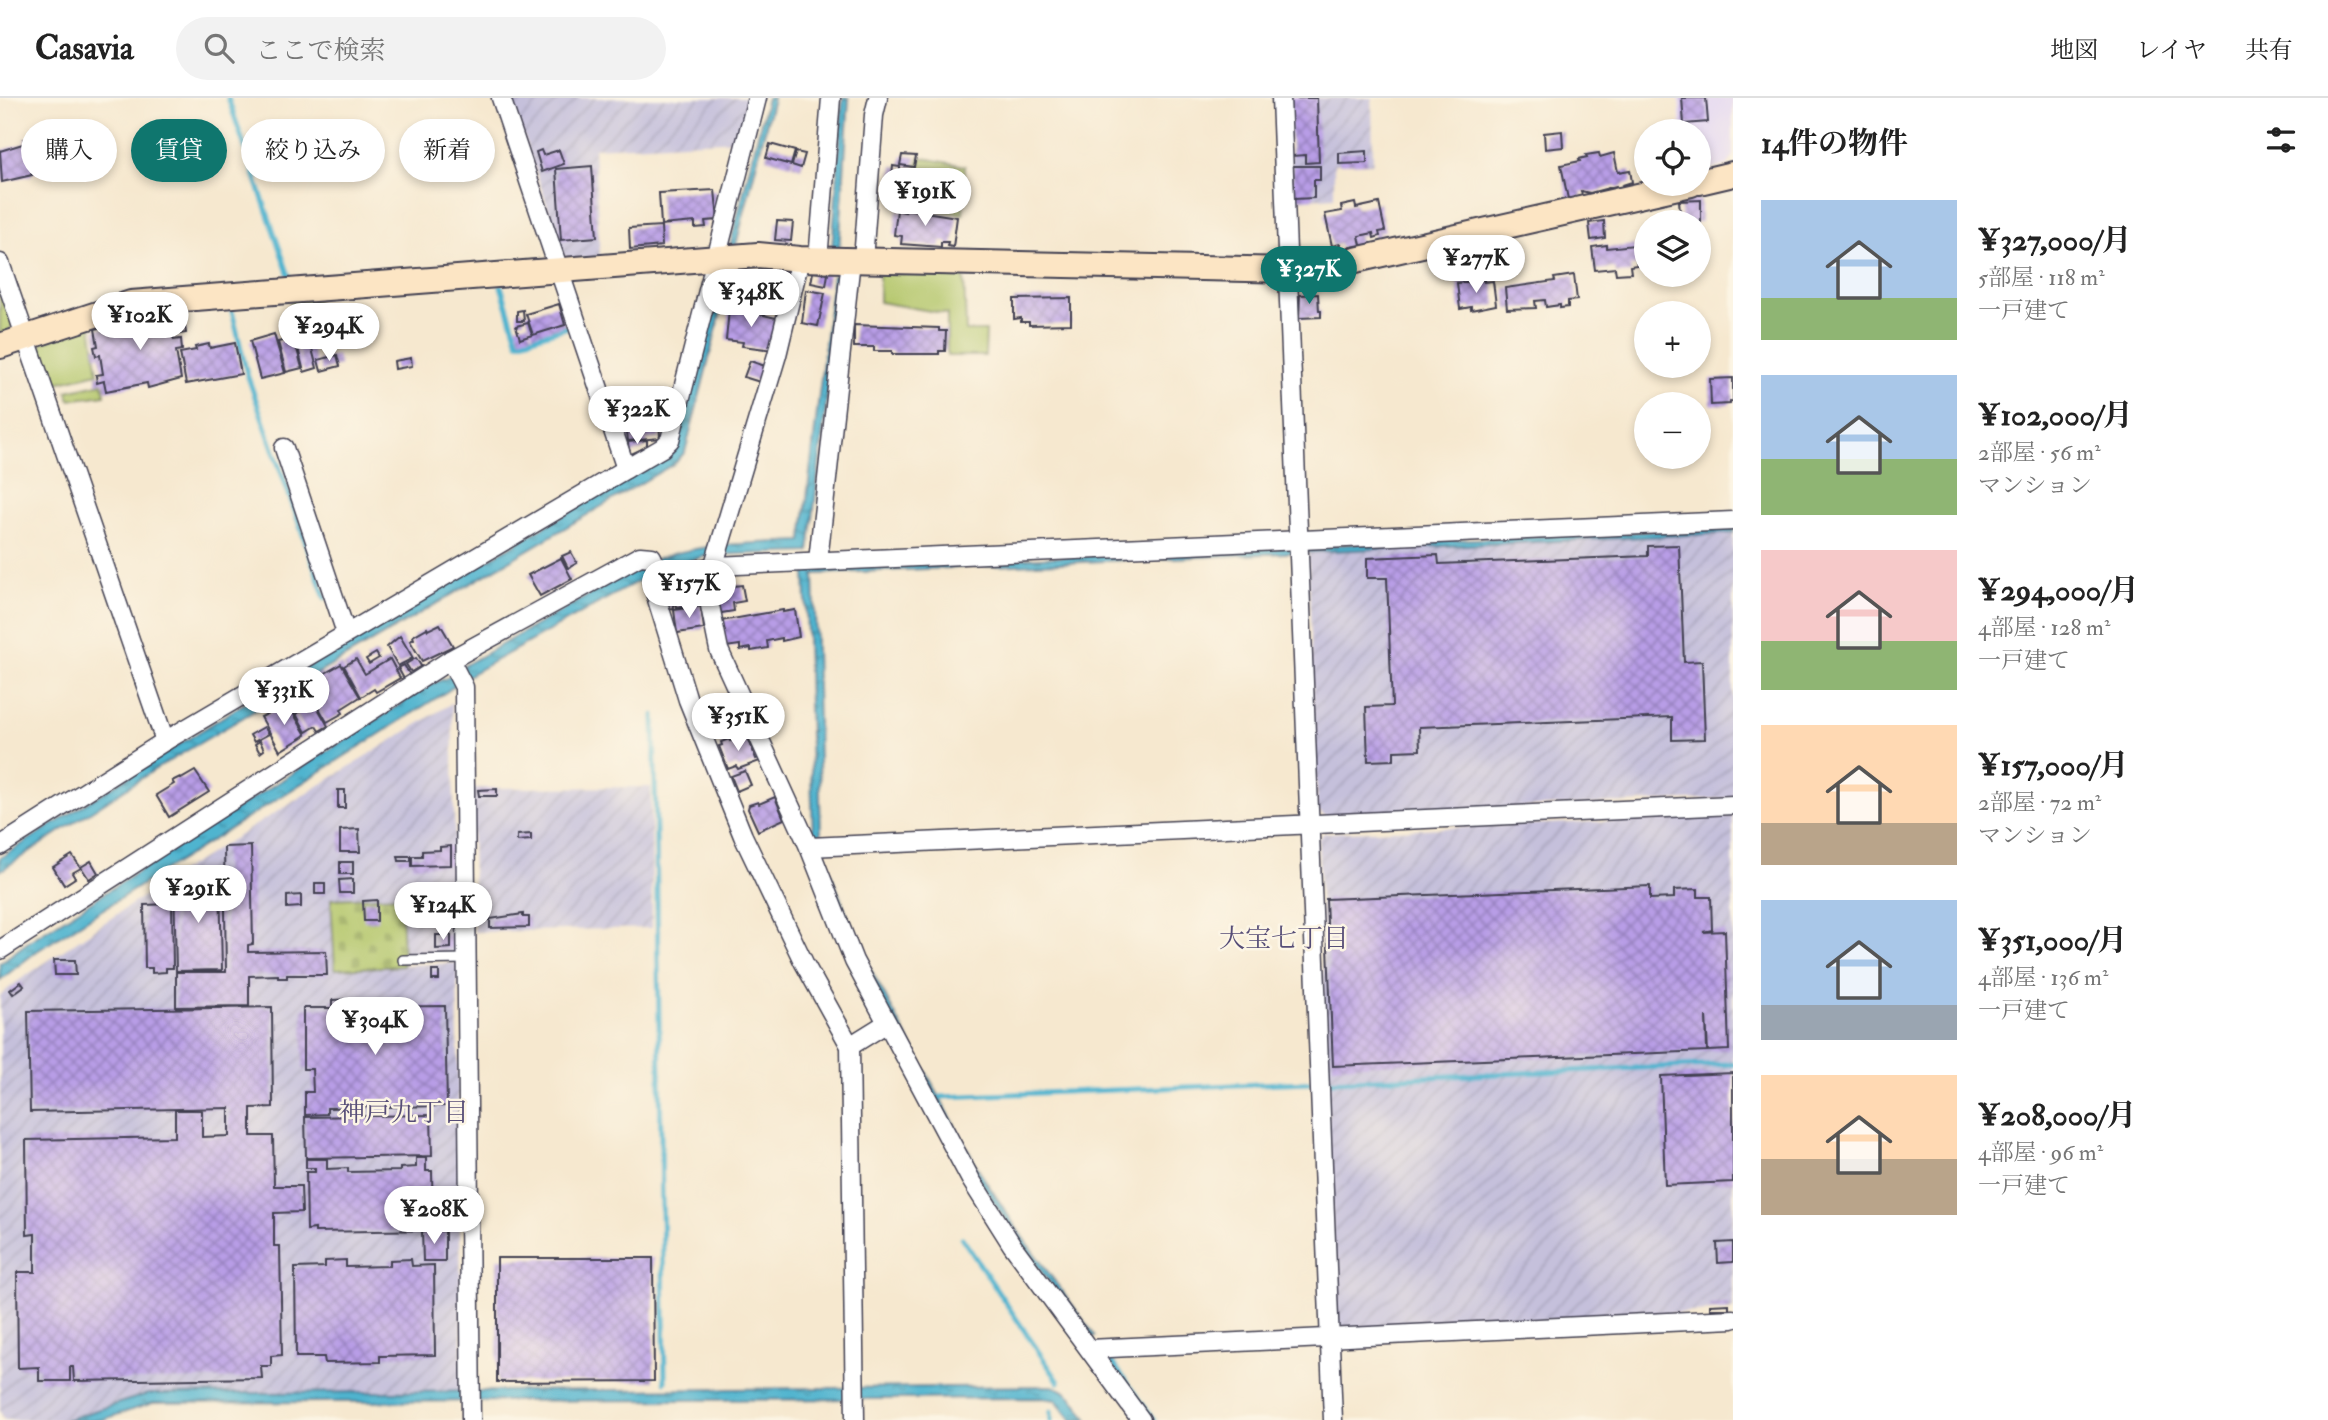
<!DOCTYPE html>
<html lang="ja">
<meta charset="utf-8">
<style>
body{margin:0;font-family:"IM FELL Double Pica","Noto Serif JP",serif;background:#f2f2f2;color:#222;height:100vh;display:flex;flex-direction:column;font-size:26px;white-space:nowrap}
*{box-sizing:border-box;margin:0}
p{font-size:23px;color:#767676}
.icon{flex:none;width:38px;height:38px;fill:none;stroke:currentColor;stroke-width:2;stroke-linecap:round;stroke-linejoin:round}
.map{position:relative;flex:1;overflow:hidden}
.details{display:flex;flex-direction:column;background:#fff;width:595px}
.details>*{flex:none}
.guide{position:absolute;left:21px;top:21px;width:665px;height:63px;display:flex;gap:14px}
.buttons{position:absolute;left:1634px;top:21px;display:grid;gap:14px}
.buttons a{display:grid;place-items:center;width:77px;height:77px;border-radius:50%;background:#fff;box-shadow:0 4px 10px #0003;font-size:35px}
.price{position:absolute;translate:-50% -60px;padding:0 16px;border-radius:24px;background:#fff;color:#222;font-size:23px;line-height:46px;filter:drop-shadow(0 2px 4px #0008)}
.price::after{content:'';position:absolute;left:50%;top:42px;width:21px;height:16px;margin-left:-10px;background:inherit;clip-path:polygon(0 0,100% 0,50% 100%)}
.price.current{background:#0f766e;color:#fff}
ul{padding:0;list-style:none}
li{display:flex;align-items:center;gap:21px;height:175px;padding:0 28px}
li span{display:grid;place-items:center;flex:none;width:196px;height:140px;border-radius:0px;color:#555}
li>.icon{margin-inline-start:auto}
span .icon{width:84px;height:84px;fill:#fffc;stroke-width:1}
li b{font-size:30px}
h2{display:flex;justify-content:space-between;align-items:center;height:84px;padding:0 28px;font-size:30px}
.chip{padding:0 24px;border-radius:32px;background:#fff;box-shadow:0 4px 10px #0003;font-size:24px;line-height:63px}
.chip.current{background:#0f766e;color:#fff}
header{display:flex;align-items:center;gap:42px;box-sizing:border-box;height:98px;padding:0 35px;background:#fff;border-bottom:2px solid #e0e0e0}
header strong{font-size:33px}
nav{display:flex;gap:38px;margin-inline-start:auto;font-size:24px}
.search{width:490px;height:63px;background:#f2f2f2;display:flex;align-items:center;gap:18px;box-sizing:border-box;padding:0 24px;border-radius:38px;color:#767676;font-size:26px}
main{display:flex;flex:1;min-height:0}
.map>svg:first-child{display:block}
.built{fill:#e1d4f4}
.industrial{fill:url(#industrial-furrows)}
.cemetery{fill:url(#cemetery-stones);stroke:#6a7452;stroke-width:2}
.garden{fill:#b3c66a;stroke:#6a7452;stroke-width:2}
.water{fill:url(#water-ripples);stroke:#396b85;stroke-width:2}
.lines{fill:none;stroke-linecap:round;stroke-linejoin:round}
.stream{stroke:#50b4cf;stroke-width:5}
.building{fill:url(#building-cross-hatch)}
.lane-casing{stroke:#424051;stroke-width:12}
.street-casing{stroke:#424051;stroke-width:21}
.secondary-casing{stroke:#424051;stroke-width:28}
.lane{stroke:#fff;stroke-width:9}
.street{stroke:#fff;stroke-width:18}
.secondary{stroke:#fce5c4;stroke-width:24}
.labels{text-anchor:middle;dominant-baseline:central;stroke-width:5;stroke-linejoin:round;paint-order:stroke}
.neighbourhood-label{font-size:26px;fill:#564d77;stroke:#fcf5e5}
</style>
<header>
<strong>Casavia</strong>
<div class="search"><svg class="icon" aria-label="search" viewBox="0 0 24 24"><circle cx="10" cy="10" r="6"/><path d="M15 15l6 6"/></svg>ここで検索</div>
<nav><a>地図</a><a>レイヤ</a><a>共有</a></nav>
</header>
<main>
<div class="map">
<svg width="1733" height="1322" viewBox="0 0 1733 1322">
<defs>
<pattern id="industrial-furrows" width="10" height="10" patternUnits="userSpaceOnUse" patternTransform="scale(1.75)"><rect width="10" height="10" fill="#c5c0db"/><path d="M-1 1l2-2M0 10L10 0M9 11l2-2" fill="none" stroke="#a9a5bd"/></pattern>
<pattern id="cemetery-stones" width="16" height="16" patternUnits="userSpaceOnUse" patternTransform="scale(1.75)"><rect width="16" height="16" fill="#b3c66a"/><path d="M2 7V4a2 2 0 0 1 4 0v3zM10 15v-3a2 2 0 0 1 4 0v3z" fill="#9aaa5d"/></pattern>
<pattern id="water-ripples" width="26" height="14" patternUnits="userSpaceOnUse" patternTransform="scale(1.75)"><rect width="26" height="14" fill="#50b4cf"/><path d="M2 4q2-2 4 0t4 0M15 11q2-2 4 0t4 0" fill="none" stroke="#4292a9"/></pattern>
<pattern id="building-cross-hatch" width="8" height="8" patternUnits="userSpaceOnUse" patternTransform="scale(1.75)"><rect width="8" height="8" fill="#b89de6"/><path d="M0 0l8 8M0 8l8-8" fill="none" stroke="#9580bc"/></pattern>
</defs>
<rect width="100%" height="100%" fill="#fcf5e5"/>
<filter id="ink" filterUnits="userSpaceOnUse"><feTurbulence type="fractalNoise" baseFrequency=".0143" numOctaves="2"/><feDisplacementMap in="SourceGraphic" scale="14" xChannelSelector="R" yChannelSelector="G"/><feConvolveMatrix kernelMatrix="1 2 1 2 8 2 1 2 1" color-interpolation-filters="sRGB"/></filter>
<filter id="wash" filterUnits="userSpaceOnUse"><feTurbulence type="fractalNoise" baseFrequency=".00686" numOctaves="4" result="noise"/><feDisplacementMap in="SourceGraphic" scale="28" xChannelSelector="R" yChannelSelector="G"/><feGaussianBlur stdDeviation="1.57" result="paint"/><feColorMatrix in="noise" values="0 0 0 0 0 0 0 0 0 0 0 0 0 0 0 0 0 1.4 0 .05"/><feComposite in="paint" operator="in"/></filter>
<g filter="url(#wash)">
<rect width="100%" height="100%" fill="#f6e8cf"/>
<polygon class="built" points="1679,0 1733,0 1733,58 1728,67 1699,74 1699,33 1681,33"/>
<g class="industrial">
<polygon points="511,0 751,0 739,42 594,50 600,159 576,161 564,158"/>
<polygon points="1288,0 1372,0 1373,65 1334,66 1334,99 1293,102"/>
<polygon points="1733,435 1733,700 1325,718 1317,712 1308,455"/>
<polygon points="452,605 457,856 403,857 401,798 332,802 336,870 457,865 462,1293 148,1296 65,1322 4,1322 0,1313 0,898 15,885 175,777"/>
<polygon points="651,689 652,830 474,834 471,690"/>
<polygon points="1733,718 1733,1212 1343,1233 1336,1226 1318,741 1324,735"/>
</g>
<polygon class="cemetery" points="401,798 403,868 335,871 331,801"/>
<g class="garden">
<polygon points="919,59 965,68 963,116 916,110 920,89 906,86 908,71 917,71"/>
<polygon points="879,175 964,177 966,233 986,233 985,258 947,258 947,216 879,204"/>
<polygon points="0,190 13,226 9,233 0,236"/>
<polygon points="317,202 323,227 290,233 286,214 292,212 290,204"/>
<polygon points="91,227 98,275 52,286 40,249 43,244"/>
<polygon points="103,285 105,297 70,302 67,293"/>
</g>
<g class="water">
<polygon points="767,0 773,0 736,147 730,148"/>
<polygon points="843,0 849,0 839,152 832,152"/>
<polygon points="724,171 732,171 685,354 675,365 154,672 0,773 0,760 248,603 670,355 677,344"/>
<path d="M 833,177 L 841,177 L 809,454 L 710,457 L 662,470 L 464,580 L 449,592 L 37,853 L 0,882 L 0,865 L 31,842 L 434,585 L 447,580 L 460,570 L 648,464 C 698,444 749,446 802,443 Z"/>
<polygon points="1733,430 1733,435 814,476 821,739 813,739 805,470"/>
<polygon points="824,758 864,859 981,1076 1023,1140 1095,1238 1091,1241 1019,1143 977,1078 860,862 819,760"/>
<path d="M 1052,1288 C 1070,1292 1078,1307 1088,1322 L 1072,1322 L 1056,1302 L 1043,1300 L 153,1305 L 101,1322 L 65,1322 L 148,1296 Z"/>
</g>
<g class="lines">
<g class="stream">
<polyline points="228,0 289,178"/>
<polyline points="501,188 518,244 568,229"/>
<polyline points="232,213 247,276 325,500"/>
<polyline points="654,617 665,1284"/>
<polyline points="1330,983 1733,966"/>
<polyline points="941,999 1309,984"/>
<polyline points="962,1140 1059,1284"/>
<polyline points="1107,1258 1154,1322"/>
<polyline points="1051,1313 1051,1322"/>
</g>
</g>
<g id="blocks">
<g class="building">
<polygon points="1290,0 1317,0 1319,64 1305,65 1305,57 1292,58"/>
<polygon points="1682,0 1706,0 1708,24 1684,26"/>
<polygon points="1562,33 1563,49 1545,51 1544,35"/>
<polygon points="55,34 63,60 42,68 43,71 31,75 32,77 2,84 0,53 26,45 24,41"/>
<polygon points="770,46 795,53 791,67 766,60"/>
<polygon points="541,52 543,57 559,52 564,66 542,74 536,54"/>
<polygon points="1367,53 1367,65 1339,66 1339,55"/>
<polygon points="796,54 805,56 801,70 792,67"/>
<polygon points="1599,55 1600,59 1614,55 1618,74 1630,72 1632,84 1622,87 1623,89 1617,90 1616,88 1590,95 1581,93 1582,98 1568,101 1561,67 1580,63 1579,61 1587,59 1586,57"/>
<polygon points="902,57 916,58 914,69 900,67"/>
<polygon points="592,68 597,139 561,142 556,71"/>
<polygon points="893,68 900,69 900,73 905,73 903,84 896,83 896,87 891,87"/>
<polygon points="1293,68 1320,68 1320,82 1314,82 1314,100 1294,101"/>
<polygon points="897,86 903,87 902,101 895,100"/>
<polygon points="905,87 910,88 910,93 912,94 911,101 908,103 903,103"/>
<polygon points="715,92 718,122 705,123 706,129 695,130 695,124 661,127 659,95"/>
<polygon points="1701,102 1701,124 1681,124 1679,103"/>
<polygon points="1355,105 1356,110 1379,105 1385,133 1379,134 1380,138 1374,140 1373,135 1359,138 1361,147 1341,151 1340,146 1332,148 1325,116 1342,113 1341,108"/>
<polygon points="906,111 957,119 953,149 947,148 948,144 941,144 941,149 901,146 902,138 894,137 897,112 905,114"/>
<polygon points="777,123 793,124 791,143 775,142"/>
<polygon points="1604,123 1605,140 1591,142 1589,125"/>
<polygon points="661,128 662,148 630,151 629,130"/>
<polygon points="1607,147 1607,150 1634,147 1637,167 1630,168 1631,175 1616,176 1615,170 1595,172 1592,149"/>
<polygon points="774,171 789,174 785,205 737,198 738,185 736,185 740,174 769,179 770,172 774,173"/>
<polygon points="813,174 828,176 826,188 811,185"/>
<polygon points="1574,177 1577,202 1568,203 1568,209 1560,210 1560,207 1546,209 1545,202 1535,203 1536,210 1507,211 1505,190 1555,183 1554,180"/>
<polygon points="1484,182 1484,184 1493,183 1496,207 1471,212 1471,209 1460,211 1457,185"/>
<polygon points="806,192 825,195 818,228 802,225"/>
<polygon points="1318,196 1319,213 1321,213 1321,219 1299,220 1300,197"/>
<polygon points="1071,200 1071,226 1029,227 1029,224 1021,224 1021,220 1014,221 1014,201"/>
<polygon points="559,206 565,227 533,237 526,216"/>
<polygon points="523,212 524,223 517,223 517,213"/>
<polygon points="729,212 759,214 759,216 776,220 773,252 742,248 743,244 726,242"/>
<polygon points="169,216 170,219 183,216 186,235 173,237 174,242 181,241 182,252 176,253 181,281 148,290 147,285 106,293 104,283 97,285 96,277 103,276 100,257 96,258 94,249 98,248 95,231"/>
<polygon points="528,225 532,237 520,241 516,228"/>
<polygon points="854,227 939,230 939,233 946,233 945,253 939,253 939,256 892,256 892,253 874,253 874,249 854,249"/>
<polygon points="274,236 285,275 260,281 250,243"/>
<polygon points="294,240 302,270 286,274 278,244"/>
<polygon points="235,245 241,276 186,286 180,255 196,252 195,249 209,246 210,250"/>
<polygon points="311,247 317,270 304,274 298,250"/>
<polygon points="337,257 340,268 321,273 318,262"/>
<polygon points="411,260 412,268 395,271 394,263"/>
<polygon points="750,263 768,269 763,285 744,279"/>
<polygon points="1733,280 1733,303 1730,304 1730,306 1711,307 1710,281"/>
<polygon points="644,319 644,321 659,320 660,340 628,343 626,323"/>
<polygon points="647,342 647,349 629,357 628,344"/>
<polygon points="1679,447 1684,564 1702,563 1705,641 1672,642 1672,619 1419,629 1420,652 1394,653 1394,662 1368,663 1366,609 1392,608 1387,480 1367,480 1367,460 1438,457 1439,466 1648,458 1648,448"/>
<polygon points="571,454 577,465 568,470 562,458"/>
<polygon points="561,460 572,481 540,498 528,477"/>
<polygon points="698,482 701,507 677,510 674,492 685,491 684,484"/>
<polygon points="683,485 683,490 671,492 670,486"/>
<polygon points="742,487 745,503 733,505 734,513 721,515 715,490"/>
<polygon points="672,493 674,510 668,511 666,494"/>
<polygon points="701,508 704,531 677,535 674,512"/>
<polygon points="783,512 783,514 795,512 799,539 782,543 782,540 767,543 768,550 751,553 751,550 740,552 740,547 726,549 721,523"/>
<polygon points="440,526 453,548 422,563 410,543 414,541 413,538 427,530 428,532"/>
<polygon points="400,538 413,560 398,568 387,549"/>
<polygon points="376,555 379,560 369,566 366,561"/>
<polygon points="416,560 421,568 411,574 406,566"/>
<polygon points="356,561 365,576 390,561 400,580 376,594 374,591 361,599 344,568"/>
<polygon points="341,566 360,599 341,611 343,615 327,624 304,584 320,575 331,593 322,577"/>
<polygon points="404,567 410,577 404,581 398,570"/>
<polygon points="302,585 308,594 298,599 303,608 294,614 283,596"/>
<polygon points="315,605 328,628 319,633 316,628 306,634 296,616"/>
<polygon points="288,606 306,637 280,653 261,619"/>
<polygon points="720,615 726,632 715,636 708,620"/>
<polygon points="264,629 269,636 254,644 250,637"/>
<polygon points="747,637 756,661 759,660 760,663 738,671 736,668 728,671 719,648 722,647 721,644 729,641 730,643"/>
<polygon points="260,643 264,652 260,655 255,646"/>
<polygon points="195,673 209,694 169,719 156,697 174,686 172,683 180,679 181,681"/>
<polygon points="745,673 751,687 737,693 731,678"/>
<polygon points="497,691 497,698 479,698 478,692"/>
<rect x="338" y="692" width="7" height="18"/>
<polygon points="775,699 784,721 758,733 748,711 749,707 758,704 759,706"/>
<polygon points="359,731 360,754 340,754 340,732"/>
<polygon points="531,736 531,742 517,743 517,737"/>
<polygon points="251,748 253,846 248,847 248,854 326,853 327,877 287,877 287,880 278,880 278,877 249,878 249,908 176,909 176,874 226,874 224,749"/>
<polygon points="451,748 451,767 412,768 412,758 422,758 422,753 440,752 440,749"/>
<polygon points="72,757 81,770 72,775 75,780 64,787 53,769"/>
<polygon points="398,758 411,758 411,763 399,763"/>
<polygon points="91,763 98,775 89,781 81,769"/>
<rect x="340" y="764" width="13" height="12"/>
<polygon points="220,781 222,872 176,873 174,782"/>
<polygon points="353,781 353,795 340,795 339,782"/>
<rect x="315" y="785" width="10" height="11"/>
<polygon points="1650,788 1650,801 1674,800 1674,792 1698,791 1698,799 1711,799 1712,832 1703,834 1725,833 1729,952 1708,953 1706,918 1707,953 1333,968 1326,801"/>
<polygon points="301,797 301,809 287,810 287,798"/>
<polygon points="377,802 377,823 364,823 363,803"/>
<polygon points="172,806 173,870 166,870 166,874 152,875 152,870 145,870 144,807"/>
<polygon points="523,816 523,819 529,819 529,829 490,830 490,821"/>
<polygon points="436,837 451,837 451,850 436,851"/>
<polygon points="54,862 75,862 76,877 55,877"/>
<rect x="432" y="873" width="7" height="9"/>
<polygon points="21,884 24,888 13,896 10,892"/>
<polygon points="356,901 357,909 445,908 447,1008 327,1010 327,1016 305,1017 305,994 313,994 312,971 303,971 303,910 332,910 332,902"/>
<polygon points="272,909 273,1009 251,1010 251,1038 273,1038 274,1088 301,1088 302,1114 274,1115 274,1148 280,1148 282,1257 271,1258 271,1268 261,1268 262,1280 74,1283 73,1269 70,1269 70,1283 39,1283 39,1269 18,1270 17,1174 35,1174 35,1136 27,1137 26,1042 175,1039 175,1012 202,1012 202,1039 229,1038 229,1010 30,1014 28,913"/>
<polygon points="1733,975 1733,1084 1665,1087 1661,978"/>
<polygon points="431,1017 432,1058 306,1060 305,1019"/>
<polygon points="416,1060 426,1060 426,1073 432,1073 433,1132 315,1134 315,1131 307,1132 306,1074 315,1074 315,1070 306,1070 306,1061 327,1061 327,1071 348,1070 348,1074 400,1073 400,1070 416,1069"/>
<polygon points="422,1133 445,1133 445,1163 423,1163"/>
<polygon points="1733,1144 1733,1164 1718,1165 1717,1145"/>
<polygon points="497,1160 653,1160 654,1283 497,1284"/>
<polygon points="411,1161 412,1168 434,1167 435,1257 380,1258 380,1264 325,1265 324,1259 296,1259 295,1170 325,1169 325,1163 346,1162 346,1169 390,1168 390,1162"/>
<polygon points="1729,1206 1729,1211 1710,1211 1710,1207"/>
</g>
</g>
</g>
<g filter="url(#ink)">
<use href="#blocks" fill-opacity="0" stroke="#424051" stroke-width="2"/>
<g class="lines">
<defs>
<polyline id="lane" points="403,862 467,861"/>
<g id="street">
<polyline points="501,0 626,371"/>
<polyline points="1281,0 1333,1322"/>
<polyline points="800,161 777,257 709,483 708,498 719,552 809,749 854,863 971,1082 1012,1147 1141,1322"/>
<polyline points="818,162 831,0"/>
<polyline points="863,162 874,17 878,0"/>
<polyline points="0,165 165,643"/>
<polyline points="284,350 346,535"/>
<polyline points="818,463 851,162"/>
<polyline points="661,479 652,485 688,602 743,738 804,865 850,948 855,1322"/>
<polyline points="450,562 464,589 471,1322"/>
<polyline points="0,748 165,643 626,371 662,350 670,342 757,0"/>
<polyline points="809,749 1733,707"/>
<polyline points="0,852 450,562 640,458 652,459 661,479 715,468 1733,423"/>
<polyline points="850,948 887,925"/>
<polyline points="1089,1251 1733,1221"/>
</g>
<g id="secondary">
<polyline points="1699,84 1733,76"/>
<polyline points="0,248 131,205 758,157 800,161 1287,172 1338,166 1691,86"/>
</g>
</defs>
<use href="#lane" class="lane-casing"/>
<use href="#street" class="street-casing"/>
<use href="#secondary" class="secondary-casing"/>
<use href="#lane" class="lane"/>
<use href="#street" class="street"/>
<use href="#secondary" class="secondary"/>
</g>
</g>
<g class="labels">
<g class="neighbourhood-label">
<text x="1284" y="841">大宝七丁目</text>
<text x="404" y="1015">神戸九丁目</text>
</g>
</g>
</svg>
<div class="buttons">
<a><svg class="icon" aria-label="locate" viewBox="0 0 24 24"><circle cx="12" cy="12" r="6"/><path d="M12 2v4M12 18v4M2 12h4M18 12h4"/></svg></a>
<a><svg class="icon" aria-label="layers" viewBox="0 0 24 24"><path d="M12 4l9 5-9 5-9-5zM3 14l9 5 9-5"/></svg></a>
<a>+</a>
<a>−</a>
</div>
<b class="price" style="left:925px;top:130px">¥191K</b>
<b class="price" style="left:1476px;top:197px">¥277K</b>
<b class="price current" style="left:1309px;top:208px">¥327K</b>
<b class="price" style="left:751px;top:231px">¥348K</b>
<b class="price" style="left:140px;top:254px">¥102K</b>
<b class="price" style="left:329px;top:265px">¥294K</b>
<b class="price" style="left:637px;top:348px">¥322K</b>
<b class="price" style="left:689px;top:522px">¥157K</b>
<b class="price" style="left:284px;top:629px">¥331K</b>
<b class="price" style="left:738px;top:655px">¥351K</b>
<b class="price" style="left:198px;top:827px">¥291K</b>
<b class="price" style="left:443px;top:844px">¥124K</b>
<b class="price" style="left:375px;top:959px">¥304K</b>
<b class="price" style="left:434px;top:1148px">¥208K</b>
<div class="guide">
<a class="chip">購入</a>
<a class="chip current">賃貸</a>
<a class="chip">絞り込み</a>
<a class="chip">新着</a>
</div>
</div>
<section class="details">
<h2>14件の物件<svg class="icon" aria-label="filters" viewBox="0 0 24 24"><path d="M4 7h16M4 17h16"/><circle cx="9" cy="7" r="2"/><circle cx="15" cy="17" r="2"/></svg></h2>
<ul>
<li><span style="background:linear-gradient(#a9c7e8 70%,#8fb573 0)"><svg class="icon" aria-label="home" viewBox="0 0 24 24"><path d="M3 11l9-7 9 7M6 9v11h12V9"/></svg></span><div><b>¥327,000/月</b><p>5部屋 · 118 m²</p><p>一戸建て</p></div></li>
<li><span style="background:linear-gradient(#a9c7e8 60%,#8fb573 0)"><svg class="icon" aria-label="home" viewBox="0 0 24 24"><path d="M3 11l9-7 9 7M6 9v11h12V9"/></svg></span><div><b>¥102,000/月</b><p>2部屋 · 56 m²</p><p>マンション</p></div></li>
<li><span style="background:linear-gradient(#f6c9c9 65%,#8fb573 0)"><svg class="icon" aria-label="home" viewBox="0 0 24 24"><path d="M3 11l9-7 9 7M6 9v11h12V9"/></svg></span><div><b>¥294,000/月</b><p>4部屋 · 128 m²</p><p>一戸建て</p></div></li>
<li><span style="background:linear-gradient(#ffd9b3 70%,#b9a48a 0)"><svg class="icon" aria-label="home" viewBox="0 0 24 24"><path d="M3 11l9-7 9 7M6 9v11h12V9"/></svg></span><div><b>¥157,000/月</b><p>2部屋 · 72 m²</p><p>マンション</p></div></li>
<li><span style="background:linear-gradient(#a9c7e8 75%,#9aa5b1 0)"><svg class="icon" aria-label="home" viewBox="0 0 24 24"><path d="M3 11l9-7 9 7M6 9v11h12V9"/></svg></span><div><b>¥351,000/月</b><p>4部屋 · 136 m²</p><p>一戸建て</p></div></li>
<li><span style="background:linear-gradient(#ffd9b3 60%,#b9a48a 0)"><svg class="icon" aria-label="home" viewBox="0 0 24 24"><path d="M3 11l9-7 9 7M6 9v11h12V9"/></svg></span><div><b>¥208,000/月</b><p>4部屋 · 96 m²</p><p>一戸建て</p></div></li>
</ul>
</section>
</main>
